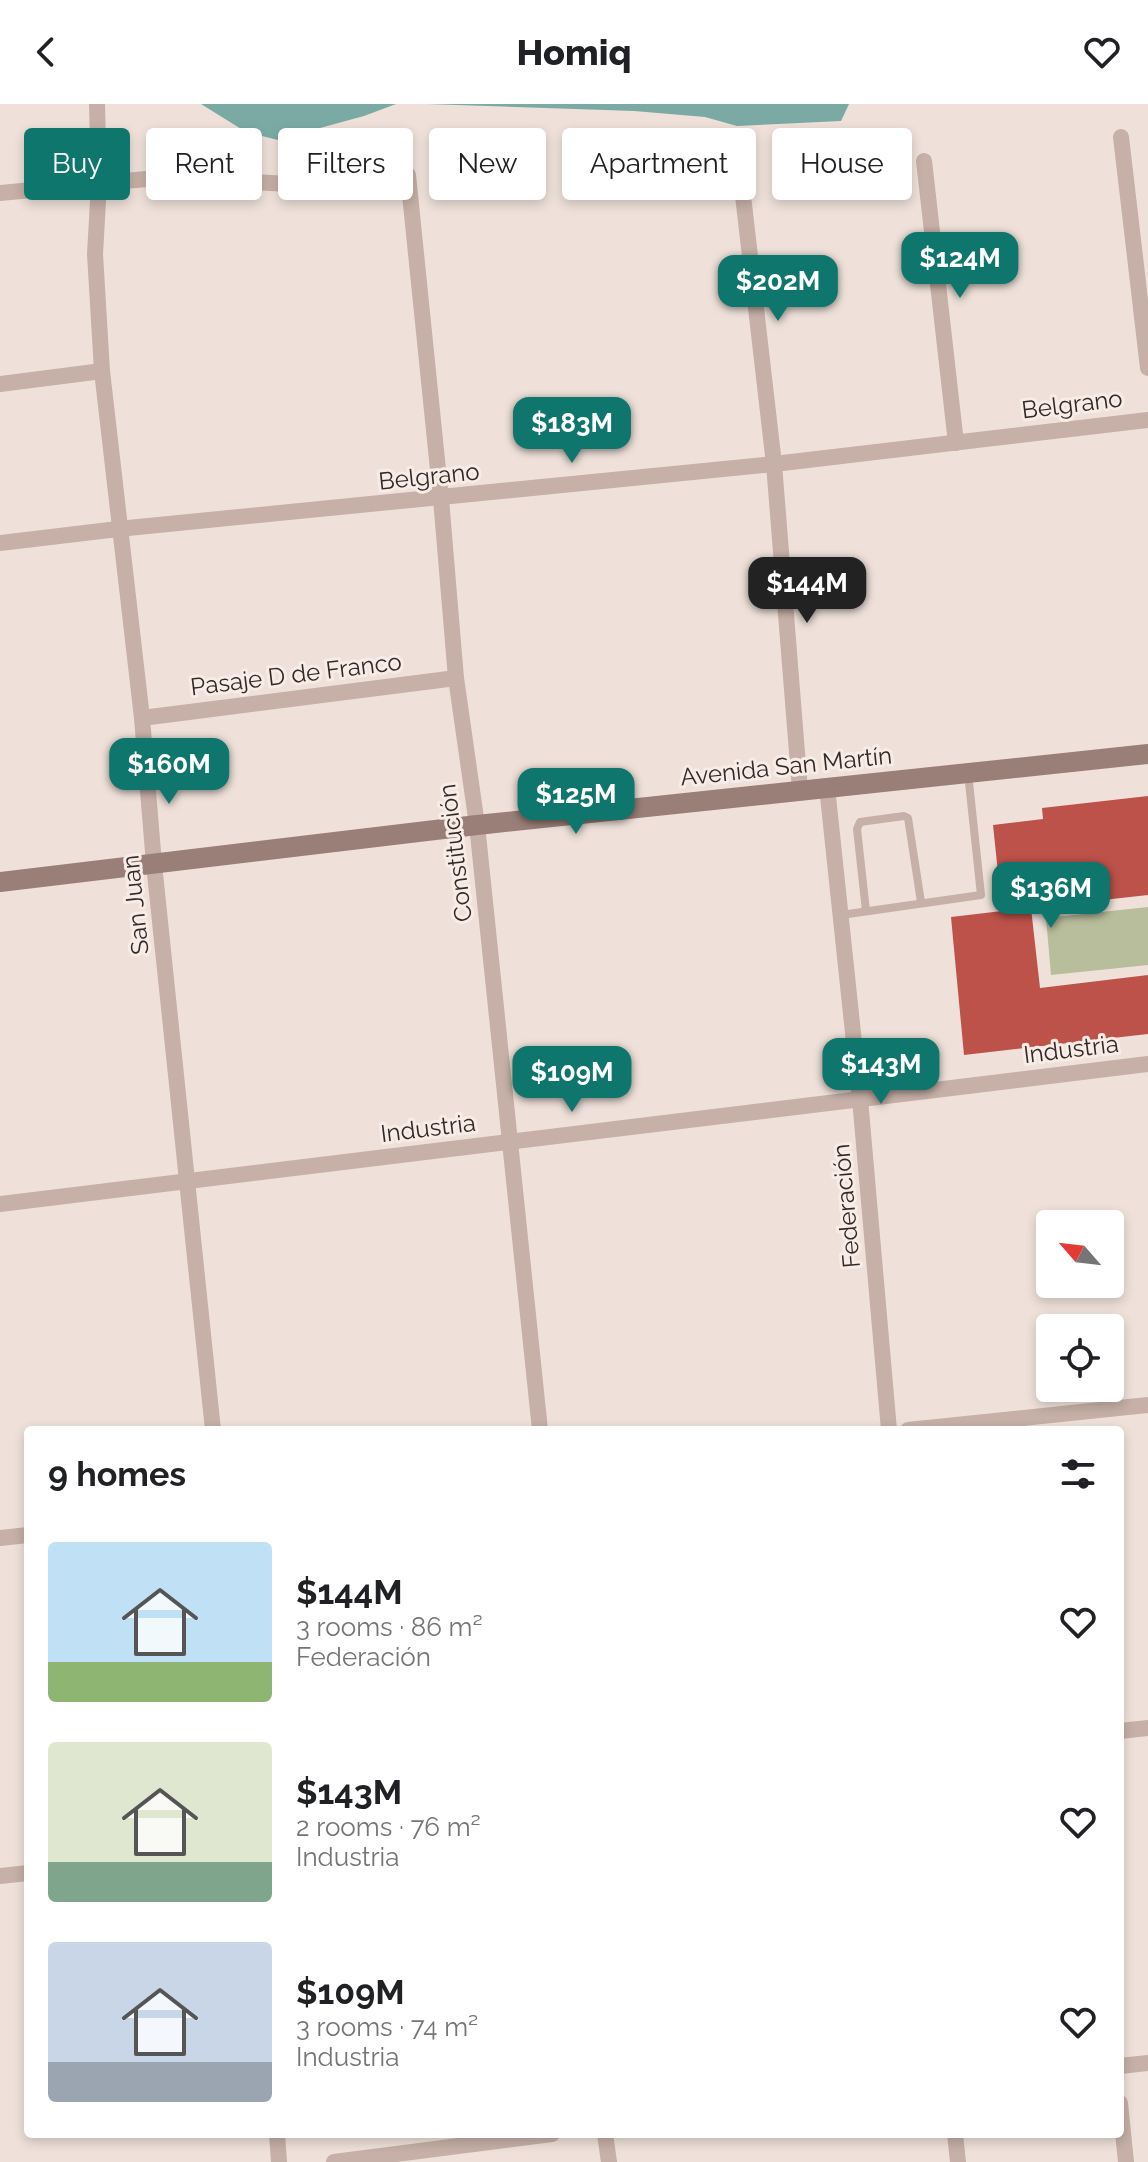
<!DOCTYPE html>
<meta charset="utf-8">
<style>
body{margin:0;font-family:Raleway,sans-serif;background:#f2f2f2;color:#202124;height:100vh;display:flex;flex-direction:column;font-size:30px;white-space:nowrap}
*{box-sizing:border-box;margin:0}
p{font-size:26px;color:#757577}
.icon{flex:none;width:44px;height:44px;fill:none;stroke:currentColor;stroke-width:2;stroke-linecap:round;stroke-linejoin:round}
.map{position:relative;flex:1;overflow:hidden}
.side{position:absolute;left:24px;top:1322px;width:1100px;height:712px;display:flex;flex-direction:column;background:#fff;border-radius:8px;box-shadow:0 4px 12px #0003}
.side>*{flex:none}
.banner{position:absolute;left:24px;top:24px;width:1100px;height:72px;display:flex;gap:16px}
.needle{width:52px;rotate:298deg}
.controls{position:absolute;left:1036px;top:1106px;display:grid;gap:16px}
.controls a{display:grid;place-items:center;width:88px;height:88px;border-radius:8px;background:#fff;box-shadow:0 4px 12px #0003;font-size:40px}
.price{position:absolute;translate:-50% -68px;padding:0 18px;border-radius:16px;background:#0f766e;color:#fff;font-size:26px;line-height:52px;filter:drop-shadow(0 2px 4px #0008)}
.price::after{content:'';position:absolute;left:50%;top:48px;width:24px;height:18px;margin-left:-12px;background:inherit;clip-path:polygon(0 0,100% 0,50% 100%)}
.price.current{background:#222;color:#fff}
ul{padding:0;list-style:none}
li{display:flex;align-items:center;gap:24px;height:200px;padding:0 24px}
li span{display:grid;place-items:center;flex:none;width:224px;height:160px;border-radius:8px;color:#555}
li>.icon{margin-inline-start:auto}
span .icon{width:96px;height:96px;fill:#fffc;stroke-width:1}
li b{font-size:34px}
h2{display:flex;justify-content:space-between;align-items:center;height:96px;padding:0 24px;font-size:34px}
.pill{padding:0 28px;border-radius:8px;background:#fff;box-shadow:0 4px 12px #0003;font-size:28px;line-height:72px}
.pill.current{background:#0f766e;color:#fff}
header{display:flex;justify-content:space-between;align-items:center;height:104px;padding:0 24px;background:#fff;font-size:36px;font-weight:800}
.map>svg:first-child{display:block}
.green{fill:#b8bd9b}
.water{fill:#7baaa4}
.building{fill:#bd524a}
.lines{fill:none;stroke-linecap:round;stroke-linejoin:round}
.lane{stroke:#c6b0a7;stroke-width:8}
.street{stroke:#c6b0a7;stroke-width:16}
.secondary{stroke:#9a7f79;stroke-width:20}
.labels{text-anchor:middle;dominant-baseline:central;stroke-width:6;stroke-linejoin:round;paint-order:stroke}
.street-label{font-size:24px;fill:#332927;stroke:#f7ece6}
</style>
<header><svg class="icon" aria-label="back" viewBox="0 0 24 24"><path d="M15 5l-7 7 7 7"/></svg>Homiq<svg class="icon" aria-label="heart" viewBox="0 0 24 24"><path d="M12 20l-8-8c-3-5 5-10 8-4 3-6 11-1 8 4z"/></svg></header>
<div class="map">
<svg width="1148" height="2058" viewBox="0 0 1148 2058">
<rect width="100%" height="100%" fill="#efe1da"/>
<polygon class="green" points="1148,803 1148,861 1051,871 1046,814"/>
<g class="water">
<polygon points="201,0 396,0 364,12 320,24 290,39 246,28"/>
<polygon points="427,0 849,0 841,17 737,22 705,13 634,7"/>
</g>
<polygon class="building" points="1148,692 1148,791 1031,804 1040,884 1148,871 1148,930 964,951 951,813 1002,807 993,721 1043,715 1042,704"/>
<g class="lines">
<g class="lane">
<polyline points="866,807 857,725 860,718 904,712 908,714 921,798"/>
<polyline points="841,811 981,791 968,669"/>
</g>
<g class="street">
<polyline points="97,0 99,80 95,150 102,267 142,614 154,760 213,1326"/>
<polyline points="1121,33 1148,264"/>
<polyline points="924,57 956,339"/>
<polyline points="742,83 774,360 800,686"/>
<polyline points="0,89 167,73 288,80 408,71 441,395 456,574 477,721 540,1326"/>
<polyline points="0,280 102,267"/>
<polyline points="0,439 118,425 774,360 1148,316"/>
<polyline points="142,614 456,574"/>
<polyline points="827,683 860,995 889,1326"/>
<polyline points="0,1100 1148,960"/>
<polyline points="908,1326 1148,1301"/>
<polyline points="0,1434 28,1431"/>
<polyline points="1120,1627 1148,1624"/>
<polyline points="0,1772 28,1769"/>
<polyline points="1120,1962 1148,1959"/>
<polyline points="1120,1999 1126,2058"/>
<polyline points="277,2030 279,2058"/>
<polyline points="605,2030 609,2058"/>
<polyline points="955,2030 958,2058"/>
<polyline points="334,2058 552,2030"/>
</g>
<polyline class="secondary" points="0,778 477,721 1148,650"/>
</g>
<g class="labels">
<g class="street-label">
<text transform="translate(1072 300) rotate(-7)">Belgrano</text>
<text transform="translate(429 372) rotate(-6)">Belgrano</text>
<text transform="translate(296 570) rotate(-7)">Pasaje D de Franco</text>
<text transform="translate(786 662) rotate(-6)">Avenida San Martín</text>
<text transform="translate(455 749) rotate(-97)">Constitución</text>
<text transform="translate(135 801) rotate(-96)">San Juan</text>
<text transform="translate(1071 945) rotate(-7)">Industria</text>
<text transform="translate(428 1024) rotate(-7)">Industria</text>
<text transform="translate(846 1102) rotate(-95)">Federación</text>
</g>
</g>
</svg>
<div class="controls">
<a><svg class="needle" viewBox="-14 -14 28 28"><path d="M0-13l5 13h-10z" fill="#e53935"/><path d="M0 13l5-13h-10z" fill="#757577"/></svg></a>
<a><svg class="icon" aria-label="locate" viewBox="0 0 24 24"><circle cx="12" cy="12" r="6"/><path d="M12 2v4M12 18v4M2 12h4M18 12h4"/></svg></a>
</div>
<b class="price" style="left:960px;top:196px">$124M</b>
<b class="price" style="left:778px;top:219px">$202M</b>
<b class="price" style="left:572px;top:361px">$183M</b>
<b class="price current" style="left:807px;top:521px">$144M</b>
<b class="price" style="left:169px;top:702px">$160M</b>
<b class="price" style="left:576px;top:732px">$125M</b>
<b class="price" style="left:1051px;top:826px">$136M</b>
<b class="price" style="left:881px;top:1002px">$143M</b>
<b class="price" style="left:572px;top:1010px">$109M</b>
<div class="banner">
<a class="pill current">Buy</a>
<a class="pill">Rent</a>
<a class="pill">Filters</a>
<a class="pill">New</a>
<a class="pill">Apartment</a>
<a class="pill">House</a>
</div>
<section class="side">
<h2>9 homes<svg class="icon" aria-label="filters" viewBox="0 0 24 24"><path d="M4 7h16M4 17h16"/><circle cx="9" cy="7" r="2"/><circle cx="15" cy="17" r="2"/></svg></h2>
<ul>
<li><span style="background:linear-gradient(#bfe0f5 75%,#8fb573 0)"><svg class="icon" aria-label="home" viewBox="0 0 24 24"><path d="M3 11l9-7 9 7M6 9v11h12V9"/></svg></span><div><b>$144M</b><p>3 rooms · 86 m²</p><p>Federación</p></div><svg class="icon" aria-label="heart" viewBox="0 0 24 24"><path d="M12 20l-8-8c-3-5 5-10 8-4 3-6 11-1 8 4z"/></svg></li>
<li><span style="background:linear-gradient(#dfe7d0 75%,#7fa58c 0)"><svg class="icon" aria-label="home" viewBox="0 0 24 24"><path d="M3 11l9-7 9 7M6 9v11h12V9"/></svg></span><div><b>$143M</b><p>2 rooms · 76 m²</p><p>Industria</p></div><svg class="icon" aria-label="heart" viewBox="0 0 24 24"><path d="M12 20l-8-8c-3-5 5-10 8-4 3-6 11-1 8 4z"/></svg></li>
<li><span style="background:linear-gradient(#c9d6e8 75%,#9aa5b1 0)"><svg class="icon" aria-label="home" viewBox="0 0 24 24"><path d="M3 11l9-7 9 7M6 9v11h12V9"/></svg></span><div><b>$109M</b><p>3 rooms · 74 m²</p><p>Industria</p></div><svg class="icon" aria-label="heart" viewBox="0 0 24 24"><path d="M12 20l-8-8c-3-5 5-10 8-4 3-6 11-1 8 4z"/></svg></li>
</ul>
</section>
</div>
